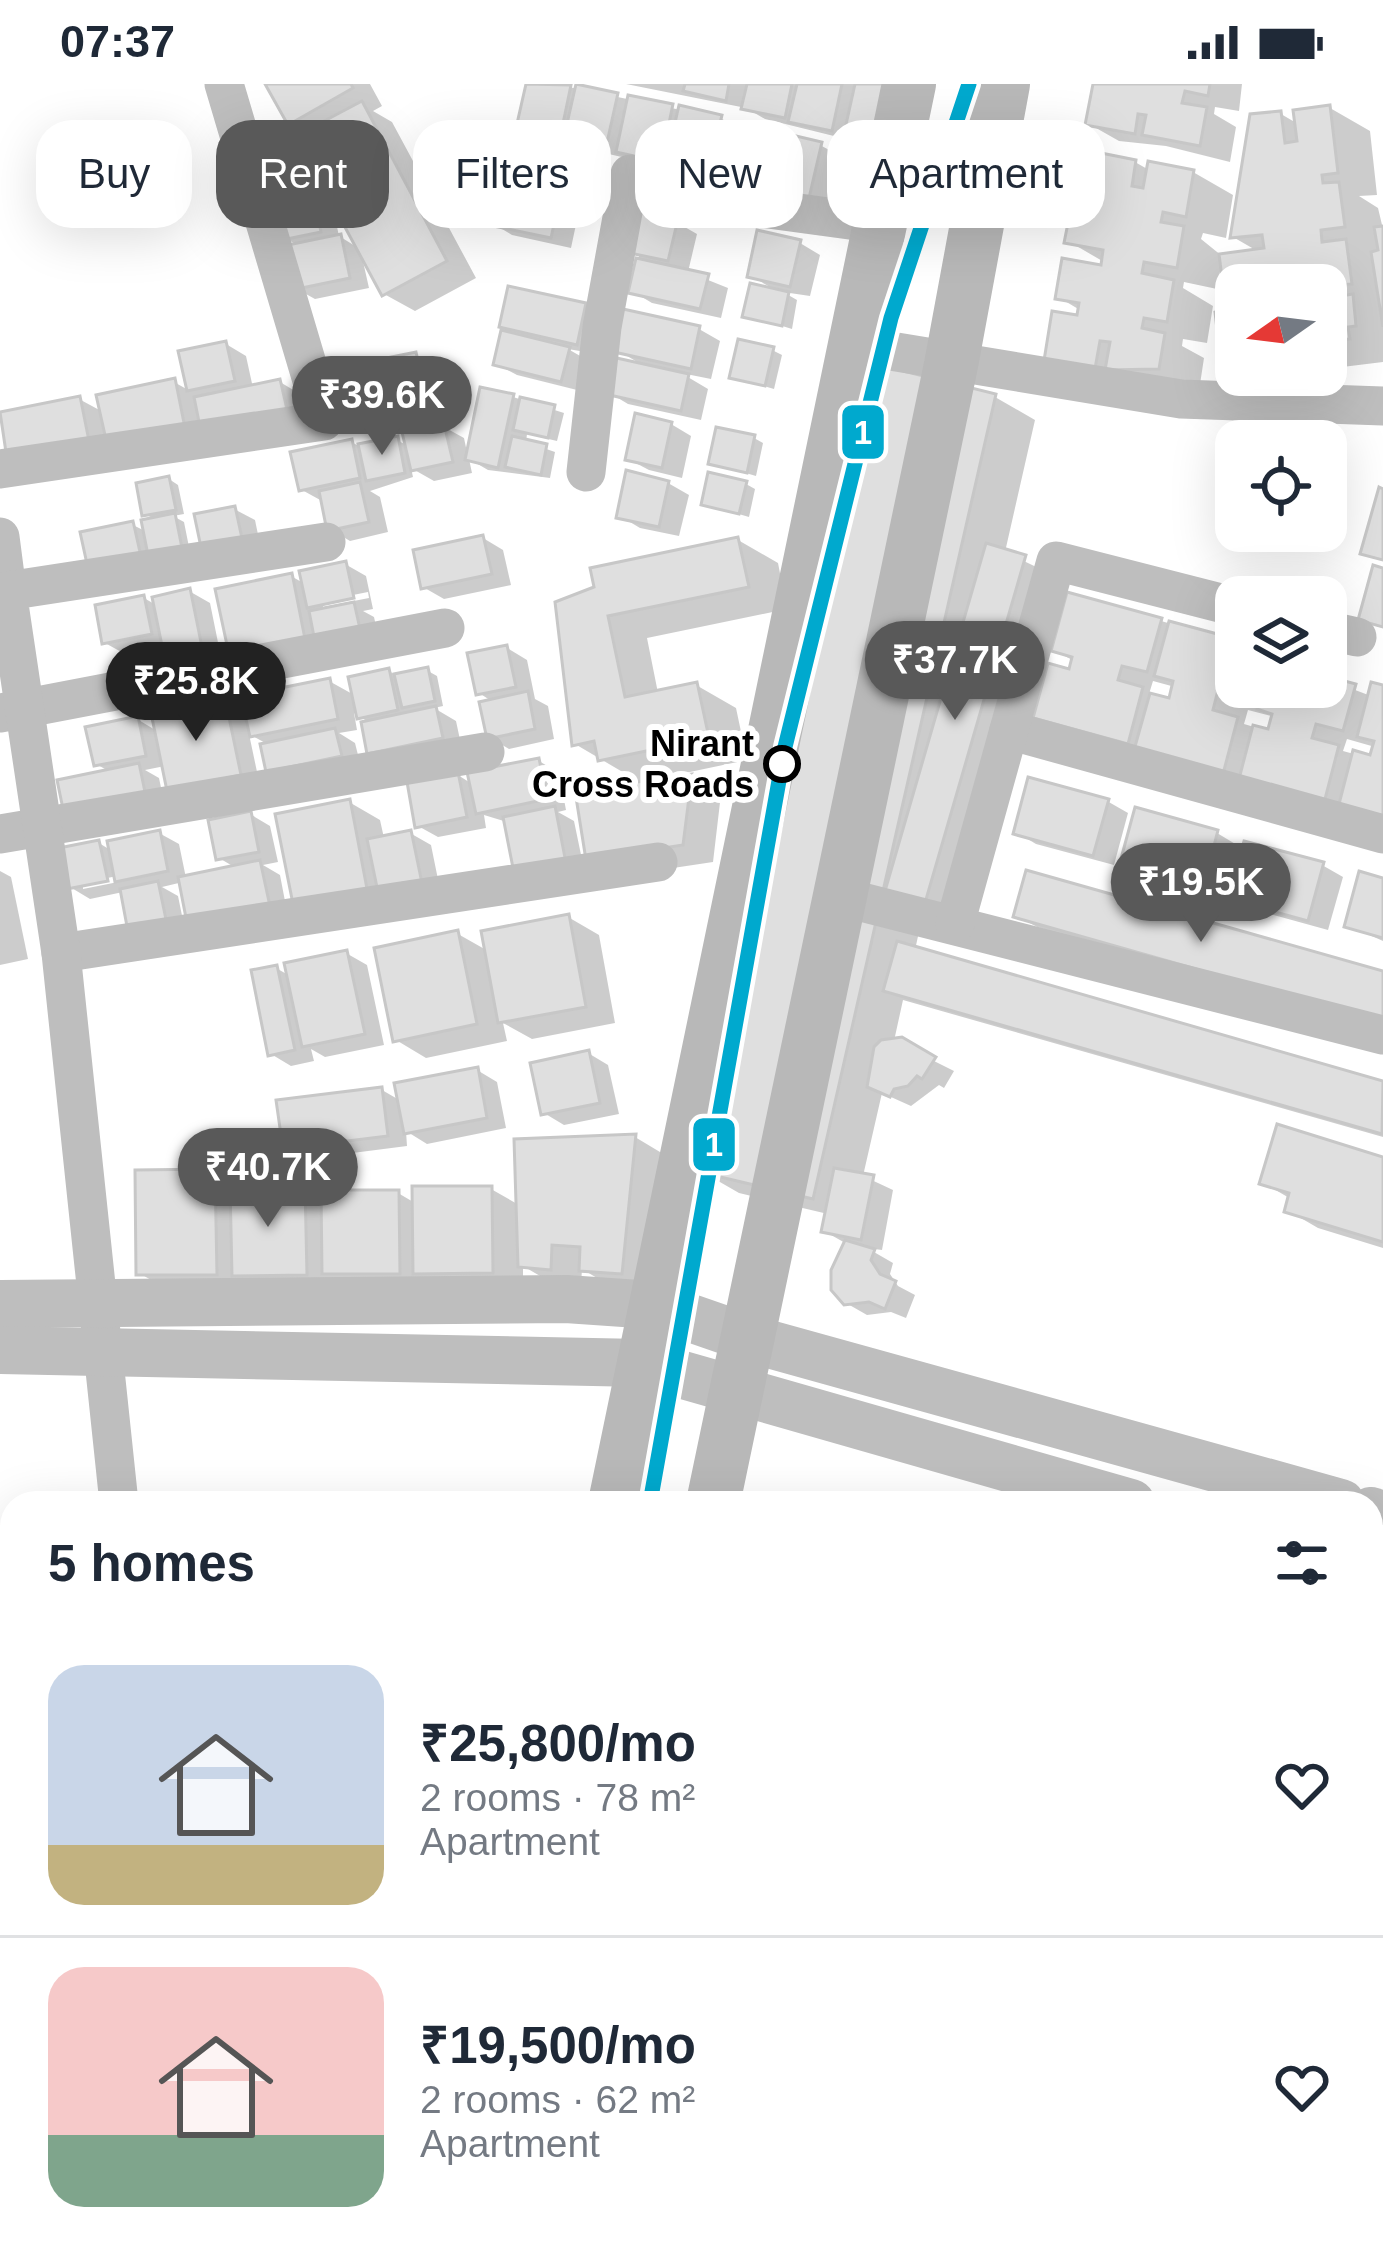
<!DOCTYPE html>
<meta charset="utf-8">
<style>
body{margin:0;font-family:Arial,sans-serif;background:#f2f2f3;color:#1f2937;height:100vh;display:flex;flex-direction:column;font-size:45px;white-space:nowrap}
*{box-sizing:border-box;margin:0}
p{font-size:39px;color:#747a83}
.icon{flex:none;width:66px;height:66px;fill:none;stroke:currentColor;stroke-width:2;stroke-linecap:round;stroke-linejoin:round}
.map{position:relative;flex:1;overflow:hidden}
.details{position:absolute;left:0px;top:1407px;width:1383px;height:771px;display:flex;flex-direction:column;background:#fff;border-radius:36px 36px 0 0;box-shadow:0 12px 48px #0002}
.details>*{flex:none}
.hud{position:absolute;left:36px;top:36px;width:1311px;height:108px;display:flex;gap:24px}
.needle{width:78px;rotate:256deg}
.controls{position:absolute;left:1215px;top:180px;display:grid;gap:24px}
.controls a{display:grid;place-items:center;width:132px;height:132px;border-radius:24px;background:#fff;box-shadow:0 12px 48px #0002;font-size:60px}
.price{position:absolute;translate:-50% -102px;padding:0 27px;border-radius:42px;background:#595959;color:#fff;font-size:39px;line-height:78px;filter:drop-shadow(0 3px 6px #0008)}
.price::after{content:'';position:absolute;left:50%;top:72px;width:36px;height:27px;margin-left:-18px;background:inherit;clip-path:polygon(0 0,100% 0,50% 100%)}
.price.on{background:#222;color:#fff}
ul{padding:0;list-style:none}
li{display:flex;align-items:center;gap:36px;height:300px;padding:0 48px}
li+li{border-top:3px solid #e0e1e3}
li span{display:grid;place-items:center;flex:none;width:336px;height:240px;border-radius:36px;color:#555}
li>.icon{margin-inline-start:auto}
span .icon{width:144px;height:144px;fill:#fffc;stroke-width:1}
li b{font-size:51px}
h2{display:flex;justify-content:space-between;align-items:center;height:144px;padding:0 48px;font-size:51px}
.chip{padding:0 42px;border-radius:36px;background:#fff;box-shadow:0 12px 48px #0002;font-size:42px;line-height:108px}
.chip.on{background:#595959;color:#fff}
.status{display:flex;justify-content:space-between;align-items:center;height:84px;padding:0 60px;background:#fff;direction:ltr}
.status svg{height:33px;fill:currentColor}
.map>svg:first-child{display:block}
.shadow{fill:#0003;fill-rule:evenodd}
.building{fill:#dfdfdf;stroke:#c7c7c7;stroke-width:3}
.lines{fill:none;stroke-linecap:round;stroke-linejoin:round}
.minor{stroke:#bebebe;stroke-width:39}
.tertiary{stroke:#bebebe;stroke-width:48}
.secondary{stroke:#b8b8b8;stroke-width:54}
.metro-1-casing{stroke:#fff;stroke-width:24}
.metro-1{stroke:#00a9ce;stroke-width:15}
.stop-dot{fill:#fff;stroke:#000;stroke-width:6}
.labels{text-anchor:middle;dominant-baseline:central;stroke-width:12;stroke-linejoin:round;paint-order:stroke}
.stop-label{font-size:36px;font-weight:bold;fill:#000;stroke:#fff;text-anchor:end}
.line-badge{stroke:#fff;stroke-width:4.5}
.badge-label{font-size:33px;text-anchor:middle;font-weight:bold;fill:#fff}
</style>
<div class="status"><b>07:37</b><svg viewBox="0 0 49 12"><path d="M0 12V9h3v3zM5 12V6h3v6zM10 12V3h3v9zM15 12V0h3v12zM26 1h20v11H26zM47 4h2v5h-2z"/></svg></div>
<div class="map">
<svg width="1383" height="2176" viewBox="0 0 1383 2176">
<rect width="100%" height="100%" fill="#fff"/>
<g class="shadow">
<polygon points="269,0 370,0 382,22 373,27 392,38 476,194 415,227 384,210 362,173 369,204 315,215 295,204 299,162 285,154 310,103 331,115 339,152 360,165 308,49 290,39"/>
<polygon points="529,0 554,0 720,34 741,45 729,98 540,54 519,42"/>
<polygon points="626,0 915,0 900,150 790,114 820,61 842,73 846,55 765,35 746,24"/>
<polygon points="1120,0 1242,0 1239,27 1215,23 1214,30 1236,43 1230,78 1166,62 1119,57 1089,40"/>
<polygon points="1330,24 1370,47 1377,111 1359,112 1378,124 1383,145 1383,278 1326,285 1326,201 1236,201 1236,213 1227,208 1222,176 1217,205 1184,198 1183,204 1213,222 1207,259 1183,255 1182,262 1204,274 1199,307 1085,311 1080,226 1058,213 1103,185 1104,178 1068,157 1098,127 1099,121 1077,109 1135,78 1149,86 1193,88 1233,111 1226,154 1203,149 1201,155 1222,172 1259,168 1233,153 1281,30 1298,40"/>
<polygon points="561,105 581,117 571,164 512,151 492,139"/>
<polygon points="676,138 697,150 688,188 728,204 721,234 652,219 632,207 639,172 629,166"/>
<polygon points="800,159 820,171 810,212 783,208 797,216 792,245 746,231 775,206 751,192"/>
<polygon points="510,205 585,222 605,234 597,270 568,265 589,277 581,307 517,291 496,280"/>
<polygon points="625,229 699,245 720,257 711,295 681,289 708,305 701,336 628,320 608,308 644,282 617,266"/>
<polygon points="226,260 246,272 253,304 280,298 300,310 307,341 30,385 79,315 103,328 174,298 190,307 182,270"/>
<polygon points="772,266 782,271 774,305 733,293"/>
<polygon points="415,271 436,283 445,323 405,332 383,319 356,325 346,319 368,284 378,289"/>
<polygon points="513,313 564,329 557,357 527,350 526,358 555,368 550,394 488,386 469,375 472,389 434,397 411,384 413,393 370,407 380,413 388,448 350,457 330,445 322,417 302,406 351,358 361,363 397,356 408,362 444,343 464,354 468,373"/>
<polygon points="995,313 1035,336 1005,468 1055,492 956,835 924,825 915,866 1383,1000 1383,1053 903,916 894,957 954,987 944,1004 939,1001 911,1022 882,1009 863,1092 893,1106 882,1166 867,1164 893,1179 890,1190 898,1202 915,1211 906,1234 891,1228 867,1231 846,1219 847,1160 824,1147 828,1130 739,1109 699,1086"/>
<polygon points="671,340 691,352 682,394 649,386 628,375"/>
<polygon points="754,354 763,359 756,392 711,379"/>
<polygon points="169,395 178,401 184,430 173,432 184,438 190,468 112,499 133,441 147,448 156,436 145,430"/>
<polygon points="668,399 689,411 679,452 640,444 620,432"/>
<polygon points="746,400 755,405 749,433 704,420"/>
<polygon points="234,425 255,436 262,470 225,478"/>
<polygon points="483,454 503,466 511,501 444,515 423,503"/>
<polygon points="738,456 778,479 787,525 647,554 658,609 696,601 736,624 747,676 685,689 721,710 713,778 620,792 643,700 575,660 597,505"/>
<path d="M 345,480 L 366,492 L 373,525 L 363,527 L 374,533 L 381,564 L 339,573 L 219,507 L 291,492 L 305,500 ZM 368,508 L 369,514 L 323,523 L 323,517 Z"/>
<polygon points="189,507 210,519 224,588 165,562 125,570 105,559 144,514 156,521"/>
<path d="M 1161,537 L 1236,558 L 1236,603 L 1326,603 L 1326,595 L 1371,612 L 1383,604 L 1383,739 L 1067,650 L 1074,577 L 1054,566 ZM 1153,597 L 1175,603 L 1171,618 L 1149,610 ZM 1248,626 L 1275,633 L 1271,648 L 1244,640 ZM 1347,655 L 1375,663 L 1372,675 L 1343,667 Z"/>
<polygon points="507,564 527,576 535,615 548,622 554,655 509,665 489,653 493,618 479,609"/>
<polygon points="389,587 397,592 428,587 437,592 443,622 434,624 456,637 462,665 391,680 370,639 354,629 357,646 339,649 355,659 361,683 269,661 249,650 260,702 165,682 145,686 159,694 164,718 96,680 137,635 157,647 224,617 248,630 329,597 356,612"/>
<polygon points="539,677 559,689 566,726 558,728 574,737 585,790 507,738 484,731 486,744 438,753 418,742 458,691 472,700"/>
<polygon points="1107,717 1128,729 1114,781 1036,760 1016,748"/>
<polygon points="349,718 380,736 384,754 410,749 431,761 442,815 327,841"/>
<path d="M 250,730 L 270,742 L 278,778 L 263,781 L 280,791 L 289,838 L 183,798 L 162,803 L 178,812 L 187,856 L 123,808 L 90,815 L 70,803 L 99,759 L 112,767 L 159,749 L 179,760 L 186,794 L 236,784 L 219,774 ZM 122,791 L 123,797 L 83,805 L 83,799 Z"/>
<polygon points="1217,749 1237,761 1223,815 1143,792 1123,781"/>
<polygon points="1322,781 1343,793 1328,846 1252,825 1232,814"/>
<polygon points="0,787 11,793 28,875 0,881"/>
<polygon points="1383,797 1383,857 1347,841"/>
<polygon points="1017,832 1383,890 1383,941 1037,843"/>
<polygon points="568,833 599,851 615,939 532,955 503,939 507,957 426,974 396,956 458,850 488,867"/>
<polygon points="346,869 367,881 384,961 325,973 311,965 314,977 291,982 271,970 276,884 290,892"/>
<polygon points="588,969 608,981 619,1030 564,1041 544,1029"/>
<polygon points="477,986 497,998 506,1044 427,1060 406,1047 407,1062 306,1075 286,1063 382,1006 401,1017"/>
<polygon points="635,1053 665,1071 653,1206 612,1203 582,1185 581,1201 552,1199 523,1182 523,1205 170,1207 139,1189 214,1088 243,1104 305,1104 324,1115 398,1109 415,1119 491,1105 519,1121"/>
<polygon points="1383,1076 1383,1164 1318,1144 1287,1126 1291,1115 1262,1098"/>
<polygon points="0,1982 10,1988 5,2031 0,2031"/>
<polygon points="12,2147 12,2166 78,2166 77,2176 4,2176"/>
<polygon points="257,2166 316,2166 315,2176"/>
<polygon points="340,2166 420,2166 419,2176 350,2176"/>
<polygon points="1197,2166 1287,2166 1284,2176 1224,2176"/>
</g>
<g class="building">
<polygon points="265,0 351,0 353,4 288,41"/>
<polygon points="526,0 571,1 560,54 516,44"/>
<polygon points="576,0 618,9 606,63 564,53"/>
<polygon points="685,0 729,0 726,17 683,7"/>
<polygon points="747,0 792,0 785,34 741,25"/>
<polygon points="797,0 842,0 832,47 788,38"/>
<polygon points="855,0 899,0 869,135 827,126"/>
<polygon points="1093,0 1210,0 1208,12 1185,7 1182,19 1207,23 1200,62 1142,51 1146,31 1138,30 1135,50 1085,41"/>
<polygon points="628,11 673,20 661,78 616,68"/>
<polygon points="362,17 447,177 382,212 296,52"/>
<polygon points="679,21 722,31 708,89 666,79"/>
<polygon points="1330,21 1338,89 1322,91 1323,99 1339,98 1345,143 1321,146 1322,158 1346,155 1352,200 1236,201 1236,209 1224,210 1219,170 1264,164 1262,151 1230,154 1250,30 1281,27 1285,59 1297,57 1293,26"/>
<polygon points="779,48 822,58 809,114 766,104"/>
<polygon points="1081,65 1136,76 1132,102 1143,104 1148,77 1194,86 1186,133 1163,128 1161,138 1184,142 1177,184 1144,178 1142,189 1174,196 1167,238 1144,234 1142,244 1165,249 1159,285 1105,286 1110,258 1100,257 1094,290 1042,289 1052,227 1077,231 1079,219 1055,215 1062,174 1101,181 1103,166 1064,159 1072,119 1096,124 1097,114 1074,110"/>
<polygon points="500,89 562,103 551,154 489,141"/>
<polygon points="311,100 321,148 282,156 272,108"/>
<polygon points="635,126 678,135 668,177 625,168"/>
<polygon points="1383,142 1383,243 1371,168 1378,166 1374,143"/>
<polygon points="757,146 801,156 790,203 747,193"/>
<polygon points="341,150 350,194 292,206 283,162"/>
<polygon points="636,174 709,190 700,225 628,209"/>
<polygon points="750,199 789,208 782,242 742,233"/>
<polygon points="508,202 586,219 577,261 499,243"/>
<polygon points="1326,208 1327,214 1353,210 1356,242 1348,243 1350,255 1326,258"/>
<polygon points="1234,222 1236,222 1236,269 1220,271 1215,228"/>
<polygon points="623,225 700,242 691,285 614,268"/>
<polygon points="501,246 570,263 561,298 493,281"/>
<polygon points="738,255 774,263 765,302 729,294"/>
<polygon points="226,257 235,297 187,307 178,267"/>
<polygon points="416,268 426,313 382,322 372,277"/>
<polygon points="612,273 689,290 681,327 605,310"/>
<polygon points="867,278 996,310 813,1115 695,1087"/>
<polygon points="369,281 376,314 344,321 336,287"/>
<polygon points="175,294 185,344 107,360 96,311"/>
<polygon points="280,295 288,330 201,348 194,313"/>
<polygon points="480,303 514,310 498,384 465,376"/>
<polygon points="80,312 89,357 7,375 0,328"/>
<polygon points="520,313 555,321 548,354 513,346"/>
<polygon points="635,329 672,338 662,384 625,376"/>
<polygon points="444,340 453,378 411,387 402,348"/>
<polygon points="716,343 755,351 747,389 708,380"/>
<polygon points="398,352 405,389 366,397 358,360"/>
<polygon points="512,352 547,360 541,391 505,383"/>
<polygon points="352,355 360,394 299,407 290,368"/>
<polygon points="626,386 669,397 659,443 616,434"/>
<polygon points="708,388 747,397 739,430 701,421"/>
<polygon points="169,392 176,426 142,432 136,399"/>
<polygon points="360,398 369,438 327,447 319,407"/>
<polygon points="1379,403 1383,405 1383,476 1360,470"/>
<polygon points="235,422 243,459 202,468 194,430"/>
<polygon points="175,429 182,464 148,471 141,436"/>
<polygon points="133,437 142,477 89,489 80,448"/>
<polygon points="483,451 492,490 421,505 413,466"/>
<polygon points="738,453 749,503 608,532 625,613 697,598 709,654 598,677 594,657 572,662 555,518 594,503 590,484"/>
<polygon points="986,459 1026,471 925,819 885,807"/>
<polygon points="346,477 354,514 307,524 299,487"/>
<polygon points="1373,481 1383,484 1383,543 1358,536"/>
<polygon points="292,489 306,560 230,575 215,505"/>
<polygon points="190,504 205,578 167,586 152,513"/>
<polygon points="1067,508 1162,534 1147,588 1122,582 1118,596 1143,603 1128,660 1033,634 1048,579 1069,585 1072,573 1051,567"/>
<polygon points="144,511 152,550 102,560 95,521"/>
<polygon points="354,518 362,554 316,563 309,527"/>
<polygon points="1169,537 1236,555 1236,603 1246,603 1242,617 1217,610 1213,626 1238,633 1223,690 1134,666 1150,609 1169,614 1173,597 1154,592"/>
<polygon points="507,561 516,603 476,611 467,569"/>
<polygon points="428,583 435,617 402,624 394,590"/>
<polygon points="389,584 398,626 357,635 348,593"/>
<polygon points="1326,592 1356,600 1343,647 1316,640 1312,654 1339,661 1324,719 1239,695 1253,641 1268,645 1272,630 1257,625 1263,603 1326,603"/>
<polygon points="330,594 338,635 250,653 241,612"/>
<polygon points="1371,598 1383,601 1383,732 1339,720 1353,666 1370,671 1374,657 1357,653"/>
<polygon points="528,607 535,645 487,655 479,618"/>
<polygon points="225,614 241,691 167,707 151,629"/>
<polygon points="436,622 443,654 367,670 361,638"/>
<polygon points="138,632 146,672 94,682 85,643"/>
<polygon points="335,644 342,672 266,688 260,660"/>
<polygon points="539,674 547,715 476,730 467,688"/>
<polygon points="139,679 145,708 63,725 57,696"/>
<polygon points="458,688 467,733 415,744 407,698"/>
<polygon points="692,690 683,761 586,776 575,707"/>
<polygon points="1028,693 1109,715 1093,772 1013,750"/>
<polygon points="350,715 368,810 294,825 275,730"/>
<polygon points="555,722 566,779 514,789 503,733"/>
<polygon points="1135,723 1218,746 1203,805 1119,782"/>
<polygon points="251,727 259,768 216,776 208,736"/>
<polygon points="160,746 168,787 115,798 107,757"/>
<polygon points="411,746 423,804 379,813 367,755"/>
<polygon points="99,756 108,797 67,805 59,764"/>
<polygon points="1244,757 1324,778 1308,837 1228,815"/>
<polygon points="260,776 271,827 188,844 178,793"/>
<polygon points="1026,786 1383,887 1383,938 1013,833"/>
<polygon points="1359,787 1383,794 1383,854 1344,843"/>
<polygon points="158,797 168,845 129,853 120,805"/>
<polygon points="569,830 586,923 498,939 481,847"/>
<polygon points="458,846 477,940 393,958 374,864"/>
<polygon points="897,857 1383,997 1382,1050 883,907"/>
<polygon points="347,866 365,950 302,963 284,879"/>
<polygon points="277,881 295,966 268,972 251,886"/>
<polygon points="902,953 936,973 922,995 917,992 908,1002 894,1005 890,1013 867,1003 874,963 881,956"/>
<polygon points="589,966 600,1019 541,1031 530,979"/>
<polygon points="478,983 487,1034 404,1050 394,999"/>
<polygon points="382,1003 388,1052 283,1065 276,1016"/>
<polygon points="1277,1040 1383,1073 1383,1158 1284,1128 1289,1109 1259,1100"/>
<polygon points="636,1050 622,1190 579,1187 580,1163 552,1161 551,1186 518,1183 514,1055"/>
<polygon points="834,1084 874,1091 861,1156 821,1148"/>
<polygon points="215,1085 217,1191 136,1191 135,1086"/>
<polygon points="230,1101 305,1101 307,1191 232,1192"/>
<polygon points="412,1102 492,1102 493,1189 413,1190"/>
<polygon points="321,1106 399,1106 400,1190 322,1190"/>
<polygon points="845,1156 875,1165 871,1176 880,1190 896,1197 885,1225 869,1218 844,1221 831,1206 831,1186"/>
<polygon points="1371,1604 1383,1606 1383,1668 1371,1666"/>
<polygon points="1371,1677 1383,1680 1383,1744 1371,1742"/>
<polygon points="1379,2015 1383,2016 1383,2059 1371,2056"/>
<polygon points="1371,2061 1383,2064 1383,2101 1371,2098"/>
<polygon points="1371,2125 1383,2128 1383,2176 1337,2176 1340,2166 1371,2166"/>
<polygon points="5,2143 12,2144 12,2166 57,2166 55,2176 1,2176"/>
<polygon points="337,2166 399,2166 398,2176 337,2172"/>
<polygon points="677,2166 978,2166 1012,2171 1012,2176 675,2176"/>
<polygon points="1201,2166 1264,2166 1262,2176"/>
</g>
<g class="lines">
<g class="minor">
<polyline points="854,261 1181,315 1383,322"/>
<polyline points="0,385 324,337 224,0"/>
<polyline points="586,388 602,243 630,90 733,120 879,140"/>
<polyline points="0,453 7,507 0,508"/>
<polyline points="1326,546 1357,553"/>
<polyline points="0,629 445,544"/>
<polyline points="1009,646 1383,750"/>
<polyline points="0,750 485,668"/>
<polyline points="838,812 1383,951"/>
<polyline points="955,840 1056,477 1236,523"/>
<polyline points="61,869 658,778"/>
<polyline points="119,1419 61,869 7,507 326,458"/>
<polyline points="1371,1754 1383,1757"/>
<polyline points="1371,1889 1383,1844"/>
<polyline points="0,2131 12,2053"/>
<polyline points="135,2176 137,2166"/>
</g>
<g class="tertiary">
<polyline points="0,1220 566,1215 653,1221 751,1255 1341,1419"/>
<polyline points="0,1266 641,1279 1131,1419"/>
<polyline points="1371,1427 1383,1431"/>
<polyline points="1371,1486 1383,1489"/>
</g>
<g class="secondary">
<polyline points="615,1419 909,0"/>
<polyline points="713,1419 951,281 1003,0"/>
<polyline points="478,2176 480,2166"/>
<polyline points="571,2176 573,2166"/>
</g>
<defs>
<polyline id="metro-1" points="650,1419 785,663 891,234 969,0"/>
</defs>
<use href="#metro-1" class="metro-1-casing"/>
<use href="#metro-1" class="metro-1"/>
</g>
<circle class="stop-dot" cx="782" cy="680" r="16"/>
<g class="labels">
<g class="stop-label">
<text x="754" y="659">Nirant<tspan x="754" dy="41">Cross Roads</tspan></text>
</g>
</g>
<g class="line-badge">
<rect x="840" y="319" width="46" height="58" rx="12" fill="#00a9ce"/>
<rect x="691" y="1032" width="46" height="57" rx="12" fill="#00a9ce"/>
</g>
<g class="badge-label">
<text x="863" y="360">1</text>
<text x="714" y="1072">1</text>
</g>
</svg>
<div class="controls">
<a><svg class="needle" viewBox="-14 -14 28 28"><path d="M0-13l5 13h-10z" fill="#e53935"/><path d="M0 13l5-13h-10z" fill="#747a83"/></svg></a>
<a><svg class="icon" aria-label="locate" viewBox="0 0 24 24"><circle cx="12" cy="12" r="6"/><path d="M12 2v4M12 18v4M2 12h4M18 12h4"/></svg></a>
<a><svg class="icon" aria-label="layers" viewBox="0 0 24 24"><path d="M12 4l9 5-9 5-9-5zM3 14l9 5 9-5"/></svg></a>
</div>
<b class="price" style="left:382px;top:374px">₹39.6K</b>
<b class="price" style="left:955px;top:639px">₹37.7K</b>
<b class="price on" style="left:196px;top:660px">₹25.8K</b>
<b class="price" style="left:1201px;top:861px">₹19.5K</b>
<b class="price" style="left:268px;top:1146px">₹40.7K</b>
<div class="hud">
<a class="chip">Buy</a>
<a class="chip on">Rent</a>
<a class="chip">Filters</a>
<a class="chip">New</a>
<a class="chip">Apartment</a>
</div>
<section class="details">
<h2>5 homes<svg class="icon" aria-label="filters" viewBox="0 0 24 24"><path d="M4 7h16M4 17h16"/><circle cx="9" cy="7" r="2"/><circle cx="15" cy="17" r="2"/></svg></h2>
<ul>
<li><span style="background:linear-gradient(#c9d6e8 75%,#c2b280 0)"><svg class="icon" aria-label="home" viewBox="0 0 24 24"><path d="M3 11l9-7 9 7M6 9v11h12V9"/></svg></span><div><b>₹25,800/mo</b><p>2 rooms · 78 m²</p><p>Apartment</p></div><svg class="icon" aria-label="heart" viewBox="0 0 24 24"><path d="M12 20l-8-8c-3-5 5-10 8-4 3-6 11-1 8 4z"/></svg></li>
<li><span style="background:linear-gradient(#f6c9c9 70%,#7fa58c 0)"><svg class="icon" aria-label="home" viewBox="0 0 24 24"><path d="M3 11l9-7 9 7M6 9v11h12V9"/></svg></span><div><b>₹19,500/mo</b><p>2 rooms · 62 m²</p><p>Apartment</p></div><svg class="icon" aria-label="heart" viewBox="0 0 24 24"><path d="M12 20l-8-8c-3-5 5-10 8-4 3-6 11-1 8 4z"/></svg></li>
</ul>
</section>
</div>
